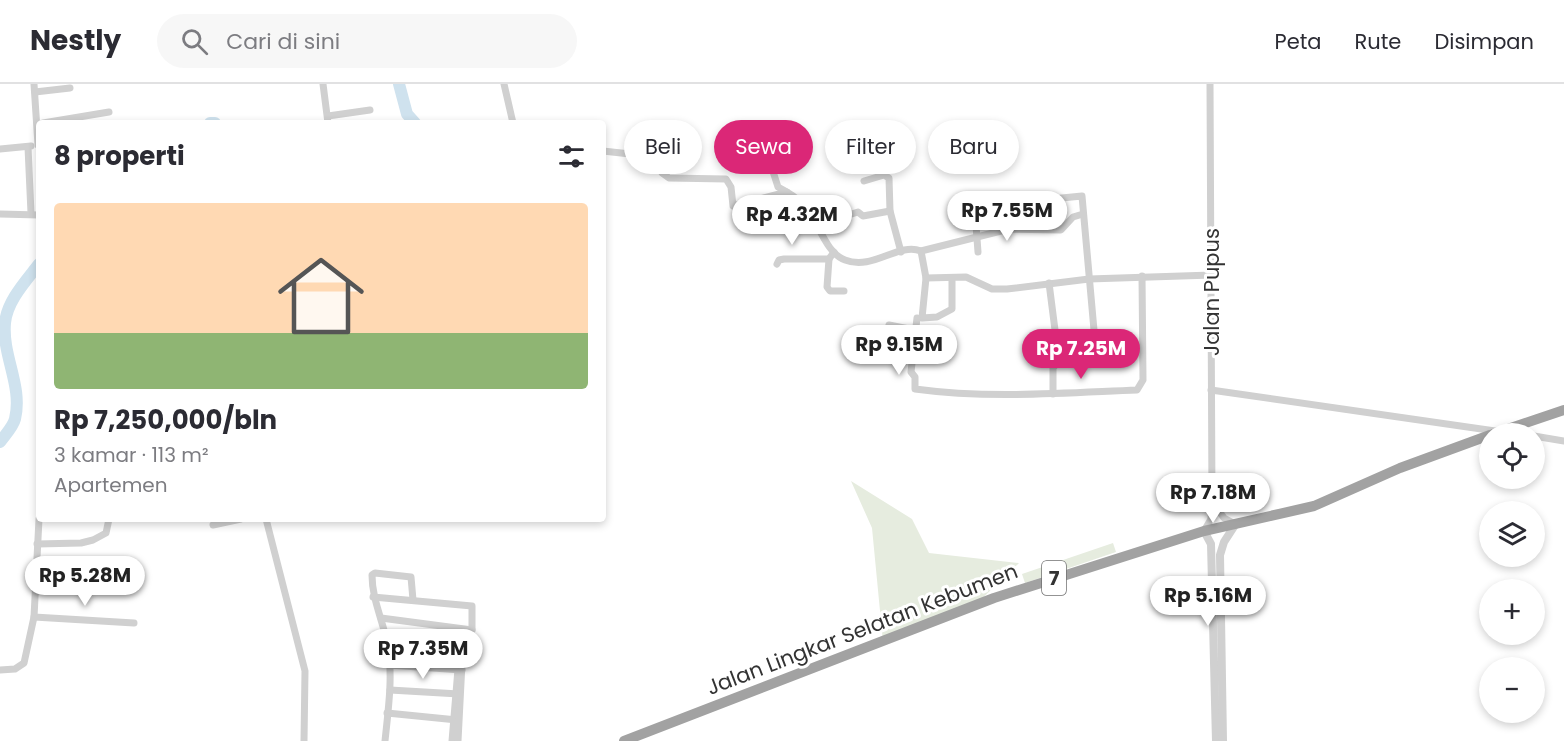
<!DOCTYPE html>
<html lang="id">
<meta charset="utf-8">
<style>
body{margin:0;font-family:Poppins,sans-serif;background:#f7f7f7;color:#2b2b33;height:100vh;display:flex;flex-direction:column;font-size:22px;white-space:nowrap}
*{box-sizing:border-box;margin:0}
p{font-size:20px;color:#7c7c81}
.icon{flex:none;width:33px;height:33px;fill:none;stroke:currentColor;stroke-width:2;stroke-linecap:round;stroke-linejoin:round}
.map{position:relative;flex:1;overflow:hidden}
.panel{position:absolute;left:36px;top:36px;width:570px;height:402px;display:flex;flex-direction:column;background:#fff;border-radius:6px;box-shadow:0 3px 9px #0003}
.panel>*{flex:none}
.guide{position:absolute;left:624px;top:36px;width:570px;height:54px;display:flex;gap:12px}
.buttons{position:absolute;left:1479px;top:339px;display:grid;gap:12px}
.buttons a{display:grid;place-items:center;width:66px;height:66px;border-radius:50%;background:#fff;box-shadow:0 3px 9px #0003;font-size:30px}
.price{position:absolute;translate:-50% -51px;padding:0 14px;border-radius:21px;background:#fff;color:#222;font-size:20px;line-height:39px;filter:drop-shadow(0 2px 3px #0008)}
.price::after{content:'';position:absolute;left:50%;top:36px;width:18px;height:14px;margin-left:-9px;background:inherit;clip-path:polygon(0 0,100% 0,50% 100%)}
.price.current{background:#db2777;color:#fff}
ul{padding:0;list-style:none}
li{display:grid;align-content:center;gap:12px;height:318px;padding:0 18px}
li+li{border-top:2px solid #e1e1e2}
li span{display:grid;place-items:center;height:186px;border-radius:6px;color:#555}
li>.icon{margin-inline-start:auto}
span .icon{width:108px;height:108px;fill:#fffc;stroke-width:1}
li b{font-size:26px}
h2{display:flex;justify-content:space-between;align-items:center;height:72px;padding:0 18px;font-size:26px}
.tag{padding:0 21px;border-radius:27px;background:#fff;box-shadow:0 3px 9px #0003;font-size:21px;line-height:54px}
.tag.current{background:#db2777;color:#fff}
header{display:flex;align-items:center;gap:36px;box-sizing:border-box;height:84px;padding:0 30px;background:#fff;border-bottom:2px solid #e1e1e2}
header strong{font-size:28px}
nav{display:flex;gap:33px;margin-inline-start:auto;font-size:21px}
.search{width:420px;height:54px;background:#f7f7f7;display:flex;align-items:center;gap:15px;box-sizing:border-box;padding:0 21px;border-radius:33px;color:#7c7c81;font-size:22px}
.map>svg:first-child{display:block}
.green{fill:#e6ecdf}
.lines{fill:none;stroke-linecap:round;stroke-linejoin:round}
.river{stroke:#cfe2ee;stroke-width:12}
.minor{stroke:#d0d0d0;stroke-width:7}
.tertiary{stroke:#d0d0d0;stroke-width:8}
.trunk{stroke:#a2a2a2;stroke-width:10}
.labels{text-anchor:middle;dominant-baseline:central;stroke-width:6;stroke-linejoin:round;paint-order:stroke}
.shield{fill:#fff;stroke:#707070;stroke-width:1.5}
.shield-label{font-size:20px;font-weight:bold;fill:#333}
.street-label{font-size:21px;fill:#333;stroke:#fff}
</style>
<header>
<strong>Nestly</strong>
<div class="search"><svg class="icon" aria-label="search" viewBox="0 0 24 24"><circle cx="10" cy="10" r="6"/><path d="M15 15l6 6"/></svg>Cari di sini</div>
<nav><a>Peta</a><a>Rute</a><a>Disimpan</a></nav>
</header>
<div class="map">
<svg width="1564" height="657" viewBox="0 0 1564 657">
<rect width="100%" height="100%" fill="#fff"/>
<g class="green">
<polygon points="851,397 912,435 929,469 1019,479 970,526 883,558 872,444"/>
<polygon points="1113,459 1116,468 1025,499 1022,490"/>
</g>
<g class="lines">
<g class="river">
<polyline points="399,0 407,30 415,39"/>
<polyline points="210,39 215,39"/>
<path d="M 0,358 C 5,351 13,343 15,335 C 23,302 2,272 5,239 C 7,217 26,197 39,180"/>
</g>
<g class="minor">
<polyline points="34,0 38,61"/>
<polyline points="323,0 328,39"/>
<polyline points="504,0 513,39"/>
<polyline points="35,8 70,4"/>
<polyline points="328,32 370,26"/>
<polyline points="43,39 109,28"/>
<polyline points="28,63 31,129"/>
<polyline points="0,65 31,62"/>
<polyline points="603,67 648,72 659,78 662,89 669,94 726,95 731,103 733,122 787,108"/>
<polyline points="722,69 754,70 808,59"/>
<path d="M 767,69 L 778,103 C 789,109 798,114 807,125 C 819,140 826,169 845,176 C 873,187 898,158 921,167 L 926,194 L 922,234 L 937,233 L 952,225 L 952,194"/>
<polyline points="864,97 884,91 889,94 890,127 901,168"/>
<polyline points="974,115 978,168"/>
<polyline points="1010,119 1082,112 1094,246"/>
<polyline points="0,130 39,131"/>
<polyline points="817,141 858,128 863,132 890,127"/>
<polyline points="921,167 1009,145 1061,146 1073,133 1083,130"/>
<polyline points="834,168 829,175 827,203 830,207 844,207"/>
<polyline points="777,180 779,176 784,175 829,175"/>
<polyline points="926,194 966,193 992,205 1007,205 1089,195 1212,191"/>
<polyline points="1049,199 1055,246"/>
<path d="M 917,234 L 911,288 L 915,293 L 915,305 C 988,315 1063,309 1137,306 L 1143,296 L 1142,192"/>
<polyline points="889,241 914,246"/>
<polyline points="1211,306 1516,350"/>
<polyline points="1053,310 1053,284 1059,277"/>
<polyline points="1534,352 1564,357"/>
<polyline points="1212,417 1224,434 1235,440"/>
<polyline points="266,435 305,587 304,657"/>
<polyline points="213,441 241,435"/>
<polyline points="1204,447 1211,435 1212,417 1210,0"/>
<polyline points="37,460 81,459 93,456 106,449 109,435"/>
<polyline points="373,513 472,522 472,546 458,585 452,657"/>
<polyline points="34,533 134,539"/>
<polyline points="381,534 472,546"/>
<polyline points="388,564 464,569"/>
<polyline points="389,581 462,586"/>
<polyline points="0,586 15,585 24,579 34,533 39,435"/>
<polyline points="390,606 459,610"/>
<polyline points="387,629 457,636"/>
<path d="M 385,657 C 388,627 393,594 388,564 C 384,538 372,517 372,491 L 375,489 L 411,493 L 413,516"/>
<polyline points="458,657 462,579"/>
</g>
<g class="tertiary">
<polyline points="1204,447 1211,460 1216,657"/>
<polyline points="1223,657 1220,471 1224,458 1235,441"/>
</g>
<g class="trunk">
<polyline points="1493,350 1564,326"/>
<polyline points="624,657 994,514 1204,447 1314,422 1400,384 1490,351"/>
</g>
</g>
<g class="labels">
<rect class="shield" x="1042" y="477" width="24" height="34" rx="4.5"/>
<g class="shield-label">
<text x="1054" y="494">7</text>
</g>
<g class="street-label">
<text transform="translate(1211 208) rotate(-90)">Jalan Pupus</text>
<text transform="translate(862 545) rotate(-21)">Jalan Lingkar Selatan Kebumen</text>
</g>
</g>
</svg>
<div class="buttons">
<a><svg class="icon" aria-label="locate" viewBox="0 0 24 24"><circle cx="12" cy="12" r="6"/><path d="M12 2v4M12 18v4M2 12h4M18 12h4"/></svg></a>
<a><svg class="icon" aria-label="layers" viewBox="0 0 24 24"><path d="M12 4l9 5-9 5-9-5zM3 14l9 5 9-5"/></svg></a>
<a>+</a>
<a>−</a>
</div>
<b class="price" style="left:1007px;top:158px">Rp 7.55M</b>
<b class="price" style="left:792px;top:162px">Rp 4.32M</b>
<b class="price" style="left:899px;top:292px">Rp 9.15M</b>
<b class="price current" style="left:1081px;top:296px">Rp 7.25M</b>
<b class="price" style="left:1213px;top:440px">Rp 7.18M</b>
<b class="price" style="left:85px;top:523px">Rp 5.28M</b>
<b class="price" style="left:1208px;top:543px">Rp 5.16M</b>
<b class="price" style="left:423px;top:596px">Rp 7.35M</b>
<div class="guide">
<a class="tag">Beli</a>
<a class="tag current">Sewa</a>
<a class="tag">Filter</a>
<a class="tag">Baru</a>
</div>
<section class="panel">
<h2>8 properti<svg class="icon" aria-label="filters" viewBox="0 0 24 24"><path d="M4 7h16M4 17h16"/><circle cx="9" cy="7" r="2"/><circle cx="15" cy="17" r="2"/></svg></h2>
<ul>
<li><span style="background:linear-gradient(#ffd9b3 70%,#8fb573 0)"><svg class="icon" aria-label="home" viewBox="0 0 24 24"><path d="M3 11l9-7 9 7M6 9v11h12V9"/></svg></span><div><b>Rp 7,250,000/bln</b><p>3 kamar · 113 m²</p><p>Apartemen</p></div></li>
</ul>
</section>
</div>
